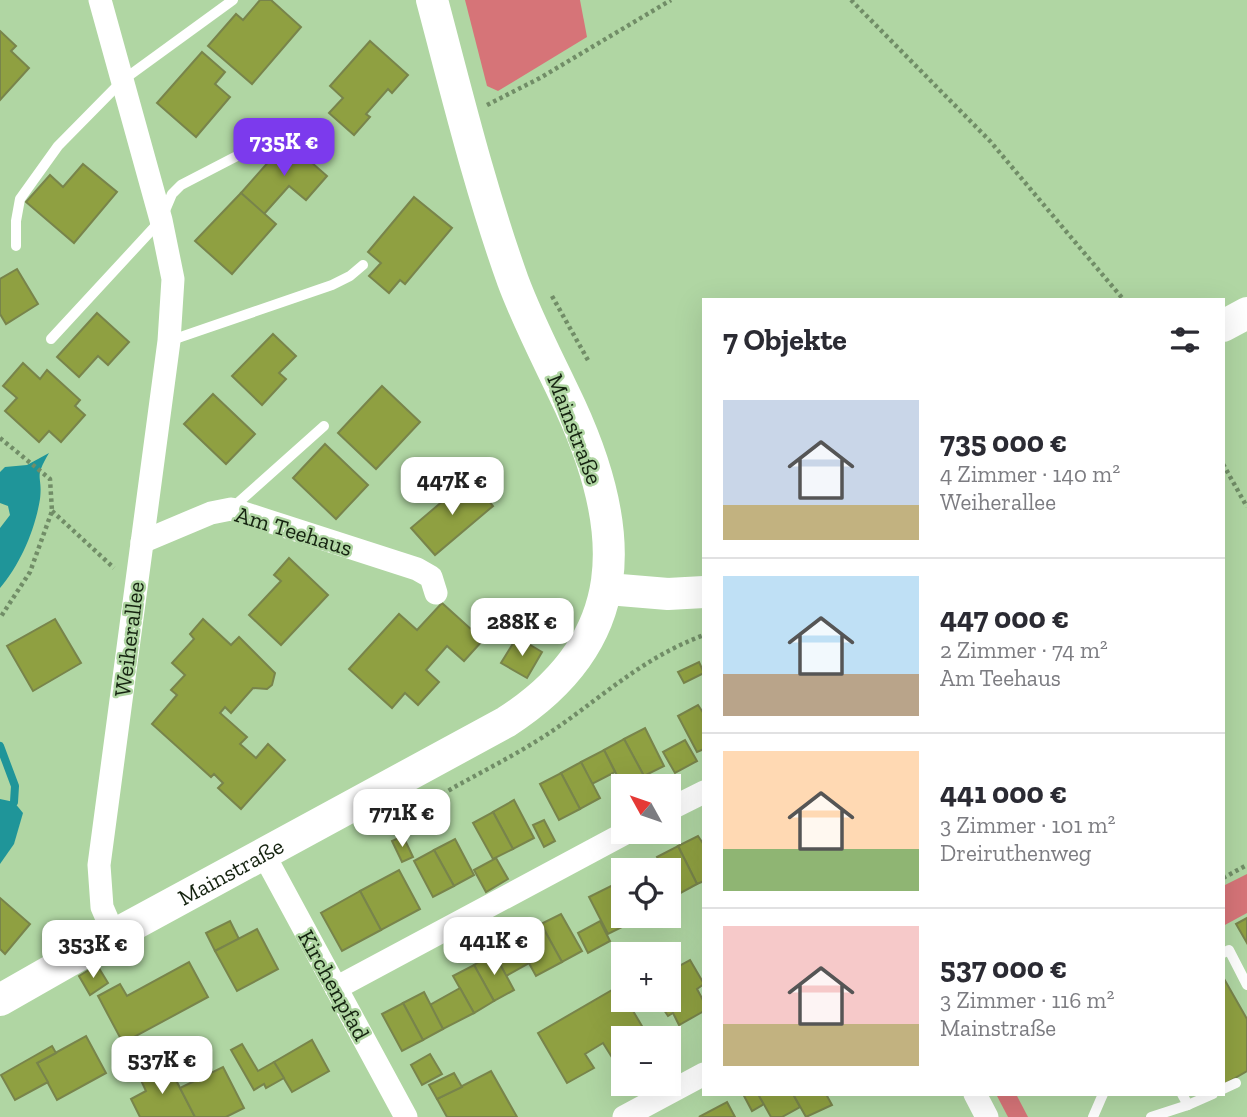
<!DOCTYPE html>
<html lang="de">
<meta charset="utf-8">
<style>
body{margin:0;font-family:"Zilla Slab",serif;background:#f2f2f3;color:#2b2b33;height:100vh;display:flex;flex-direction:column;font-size:26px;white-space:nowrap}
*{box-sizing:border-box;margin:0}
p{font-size:23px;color:#7c7c81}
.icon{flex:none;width:38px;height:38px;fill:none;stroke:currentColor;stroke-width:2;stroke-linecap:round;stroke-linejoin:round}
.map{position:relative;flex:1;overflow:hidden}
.sheet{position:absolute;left:702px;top:298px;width:523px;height:798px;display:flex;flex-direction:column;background:#fff;border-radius:0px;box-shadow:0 7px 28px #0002}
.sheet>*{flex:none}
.needle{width:46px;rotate:310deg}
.buttons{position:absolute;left:611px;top:774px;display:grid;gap:14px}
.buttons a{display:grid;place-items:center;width:70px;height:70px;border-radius:0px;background:#fff;box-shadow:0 7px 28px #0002;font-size:35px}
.price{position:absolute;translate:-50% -60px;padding:0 16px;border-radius:14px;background:#fff;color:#222;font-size:23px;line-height:46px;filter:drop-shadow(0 2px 4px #0008)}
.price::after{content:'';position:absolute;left:50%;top:42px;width:21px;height:16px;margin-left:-10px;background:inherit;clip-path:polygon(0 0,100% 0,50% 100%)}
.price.current{background:#7c3aed;color:#fff}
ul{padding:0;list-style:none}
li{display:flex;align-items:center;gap:21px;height:175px;padding:0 21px}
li+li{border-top:2px solid #e1e1e2}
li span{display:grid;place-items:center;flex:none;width:196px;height:140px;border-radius:0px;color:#555}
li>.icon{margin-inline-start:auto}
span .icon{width:84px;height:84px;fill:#fffc;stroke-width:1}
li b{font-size:30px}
h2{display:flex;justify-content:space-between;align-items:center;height:84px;padding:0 21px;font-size:30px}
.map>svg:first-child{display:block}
.forest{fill:#d67478}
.water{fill:#1f9599}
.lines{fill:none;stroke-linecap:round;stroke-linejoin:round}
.stream{stroke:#1f9599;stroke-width:8}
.building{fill:#8fa041;stroke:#78844b;stroke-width:2}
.path{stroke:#718d67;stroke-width:4.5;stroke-dasharray:3.5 3.5;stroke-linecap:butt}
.lane{stroke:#fff;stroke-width:10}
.street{stroke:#fff;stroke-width:23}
.secondary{stroke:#fff;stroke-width:32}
.labels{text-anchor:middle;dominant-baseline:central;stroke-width:5;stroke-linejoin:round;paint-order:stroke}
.street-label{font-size:23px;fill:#152310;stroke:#b0d6a3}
</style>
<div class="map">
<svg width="1247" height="1117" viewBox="0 0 1247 1117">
<rect width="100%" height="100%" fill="#b0d6a3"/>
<g class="forest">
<polygon points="465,0 580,0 587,37 498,91 487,86"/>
<polygon points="1247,874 1247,913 1223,926 1223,886"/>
<polygon points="996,1094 1016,1094 1028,1117 1008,1117"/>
</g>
<g class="water">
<path d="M 49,453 C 33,480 43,474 40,499 C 35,530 20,565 0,588 L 0,528 L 10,515 L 8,506 L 0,503 L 0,472 L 5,467 L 27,465 Z"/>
<polygon points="0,799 14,802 23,813 14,844 0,864"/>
</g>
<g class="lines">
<polyline class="stream" points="0,746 15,786 14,802"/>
</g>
<g class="building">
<polygon points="260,0 271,0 301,27 252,84 208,46 236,14 243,20"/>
<polygon points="0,31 16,46 11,51 29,68 0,100"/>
<polygon points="370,41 408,75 392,93 388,89 366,114 370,117 354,135 329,113 343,98 330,86"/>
<polygon points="202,52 225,72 215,84 230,97 196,137 157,103"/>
<polygon points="287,141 327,176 306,200 289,186 264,214 241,193"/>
<polygon points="83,164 117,192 74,243 26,202 50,175 63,187"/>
<polygon points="241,193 276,224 232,274 195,241"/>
<polygon points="414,197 452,228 405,284 400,280 389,293 369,276 381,263 368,252"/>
<polygon points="17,269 38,304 6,324 0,314 0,279"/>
<polygon points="97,313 129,342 108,365 98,356 79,377 57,357"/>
<polygon points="273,334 296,356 279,373 286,379 262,405 232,376"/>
<polygon points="23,363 40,379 47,370 80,400 75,406 85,415 61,442 49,431 39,442 5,411 17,398 3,386"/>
<polygon points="382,386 420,422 376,469 338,433"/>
<polygon points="213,394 255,434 226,464 184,424"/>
<polygon points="325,444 368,485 336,519 293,478"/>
<polygon points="470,478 493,506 435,555 411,528"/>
<polygon points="289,558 328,595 281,645 249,615 281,581 274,575"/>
<polygon points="442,603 483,640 464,661 447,646 426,670 439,682 418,705 405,693 392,708 349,669 399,614 417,630"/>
<polygon points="55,619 81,663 33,691 7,646"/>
<polygon points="203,619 231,645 239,637 275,673 272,685 267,689 253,688 231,713 225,707 220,713 247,737 240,744 256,758 268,744 285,760 241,809 218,788 223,783 214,774 211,777 152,724 177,695 171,690 185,675 172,663 194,639 190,634"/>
<polygon points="517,637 542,652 527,678 501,663"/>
<polygon points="699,662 704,673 684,683 678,672"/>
<polygon points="698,705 704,714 704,749 697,752 678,716"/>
<polygon points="645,728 664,766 644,776 624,739"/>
<polygon points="624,739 644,776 623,787 604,750"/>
<polygon points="685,740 697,761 675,773 663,752"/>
<polygon points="604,750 615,772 592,784 581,762"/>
<polygon points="581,762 600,798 580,809 561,773"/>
<polygon points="561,773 580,809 559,820 540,784"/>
<polygon points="514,800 534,838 513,849 493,812"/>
<polygon points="493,812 513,849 493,859 473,823"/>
<polygon points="544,820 555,841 544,847 533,825"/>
<polygon points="403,836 413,857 402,862 392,841"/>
<polygon points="698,836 704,845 704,881 697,884 678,846"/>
<polygon points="455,839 474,875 454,886 434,850"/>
<polygon points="678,846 697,884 677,895 668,879 668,870 664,870 657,857"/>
<polygon points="434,850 454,886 433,897 414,861"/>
<polygon points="496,858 508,879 486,892 474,870"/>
<polygon points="399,870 420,909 381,930 360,891"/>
<polygon points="623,880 623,905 613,885"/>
<polygon points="613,885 623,905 623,915 628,915 632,922 608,934 589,897"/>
<polygon points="360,891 381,930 342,951 321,913"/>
<polygon points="0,898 30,924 5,954 0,949"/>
<polygon points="561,914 582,951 562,962 541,924"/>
<polygon points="1247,918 1247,943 1236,924"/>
<polygon points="230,921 239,939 215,951 206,933"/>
<polygon points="600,921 610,941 588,953 578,933"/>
<polygon points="541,924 562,962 536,976 515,938"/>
<polygon points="257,929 278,969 237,991 215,951"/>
<polygon points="517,941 529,963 506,976 494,953"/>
<polygon points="494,953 514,990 494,1001 474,965"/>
<polygon points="690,960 704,984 697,989 704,1002 704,1011 679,1025 673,1013 668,1016 662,1007 668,1003 668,972"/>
<polygon points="189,962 208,997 123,1043 98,996 120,984 127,996"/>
<polygon points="97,965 108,983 90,995 79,976"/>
<polygon points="474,965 494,1001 474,1013 453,976"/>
<polygon points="1223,977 1247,1019 1247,1071 1223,1085"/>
<polygon points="619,986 623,999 626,999 649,1038 623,1038 623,1057 615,1062 603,1043 585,1054 594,1068 567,1083 538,1033"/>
<polygon points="460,988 474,1013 443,1029 430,1005"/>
<polygon points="424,992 443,1029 423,1040 403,1003"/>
<polygon points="403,1003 423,1040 402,1051 382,1014"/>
<polygon points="86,1036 106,1073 57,1100 37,1063"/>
<polygon points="312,1040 329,1071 292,1092 274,1062"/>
<polygon points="242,1044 258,1071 274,1062 284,1078 266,1088 264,1084 254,1090 231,1050"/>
<polygon points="52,1046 56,1053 37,1063 48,1082 15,1100 1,1075"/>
<polygon points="430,1054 442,1074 422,1085 411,1065"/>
<polygon points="167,1062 180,1088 195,1117 140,1117 131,1099 146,1091 139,1076"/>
<polygon points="223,1067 244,1108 226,1117 195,1117 180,1088"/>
<polygon points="491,1071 517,1117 447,1117 437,1099"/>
<polygon points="454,1073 462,1087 437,1099 429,1085"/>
<polygon points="743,1094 758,1094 764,1104 752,1111"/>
<polygon points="758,1094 793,1094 800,1107 782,1117 771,1117"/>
<polygon points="793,1094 826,1094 832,1105 806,1117"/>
<polygon points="727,1102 735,1117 699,1117"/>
</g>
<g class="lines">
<g class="path">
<polyline points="851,0 990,141 1123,299"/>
<polyline points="487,105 540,78 671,0"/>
<polyline points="552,296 589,362"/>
<polyline points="0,438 50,479 52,511 30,572 0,618"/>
<polyline points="1223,464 1247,507"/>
<polyline points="52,511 114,568"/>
<path d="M 398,814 C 420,811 441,794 460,784 C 493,766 528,748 558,727 C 608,692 645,657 704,635"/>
<polyline points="1223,878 1247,865"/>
</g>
<g class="lane">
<polyline points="16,246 16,221 20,199 58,146 123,80 233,0"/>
<polyline points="51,339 161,220 172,194 181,185 291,128"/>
<polyline points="169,341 332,285 350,276 363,265"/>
<polyline points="231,509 324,426"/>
<polyline points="1223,953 1229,950 1247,985"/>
<polyline points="1223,1089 1236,1083"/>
<polyline points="1182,1094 1188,1105 1213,1094"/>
<polyline points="1093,1117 1103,1094"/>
<polyline points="1151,1117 1188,1105"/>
</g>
<g class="street">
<polyline points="100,0 161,220 173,279 169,341 99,865 102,907 114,935"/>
<polyline points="142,542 211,513 231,509 417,569 431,577 436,593"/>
<polyline points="668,810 704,792"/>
<polyline points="263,853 406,1117"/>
<polyline points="336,988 629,831"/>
<polyline points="975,1094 987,1117"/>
<polyline points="624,1117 704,1074"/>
</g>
<g class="secondary">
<polyline points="1223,326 1247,313"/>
<polyline points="608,589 668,594 704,592"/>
<path id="s1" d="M 0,1000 L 114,935 L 506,722 C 632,641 628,532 570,406 C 551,365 529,324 513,281 C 480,189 457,94 432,0"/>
</g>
</g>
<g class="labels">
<g class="street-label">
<text transform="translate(575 429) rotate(69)">Mainstraße</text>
<text transform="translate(294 531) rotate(17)">Am Teehaus</text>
<text transform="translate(129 639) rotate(-83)">Weiherallee</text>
<text stroke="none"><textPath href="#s1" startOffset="264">Mainstraße</textPath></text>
<text transform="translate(334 985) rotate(61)">Kirchenpfad</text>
</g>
</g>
</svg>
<div class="buttons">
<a><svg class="needle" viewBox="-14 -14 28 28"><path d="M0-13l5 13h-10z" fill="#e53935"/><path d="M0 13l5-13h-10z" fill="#7c7c81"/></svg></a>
<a><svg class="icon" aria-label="locate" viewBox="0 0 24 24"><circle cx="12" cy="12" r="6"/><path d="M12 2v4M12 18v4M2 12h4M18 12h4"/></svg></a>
<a>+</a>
<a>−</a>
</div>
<b class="price current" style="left:284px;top:178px">735K €</b>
<b class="price" style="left:452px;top:517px">447K €</b>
<b class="price" style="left:522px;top:658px">288K €</b>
<b class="price" style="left:402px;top:849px">771K €</b>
<b class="price" style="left:494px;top:977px">441K €</b>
<b class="price" style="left:93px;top:980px">353K €</b>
<b class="price" style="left:162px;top:1096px">537K €</b>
<section class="sheet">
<h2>7 Objekte<svg class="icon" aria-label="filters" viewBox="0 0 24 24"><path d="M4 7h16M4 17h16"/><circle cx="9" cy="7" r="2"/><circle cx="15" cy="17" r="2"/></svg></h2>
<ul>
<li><span style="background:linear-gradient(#c9d6e8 75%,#c2b280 0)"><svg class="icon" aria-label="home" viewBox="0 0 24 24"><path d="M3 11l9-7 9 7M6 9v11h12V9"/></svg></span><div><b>735 000 €</b><p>4 Zimmer · 140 m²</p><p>Weiherallee</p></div></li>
<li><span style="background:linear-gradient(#bfe0f5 70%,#b9a48a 0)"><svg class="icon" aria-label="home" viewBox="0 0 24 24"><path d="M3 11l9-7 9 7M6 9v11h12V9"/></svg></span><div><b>447 000 €</b><p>2 Zimmer · 74 m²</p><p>Am Teehaus</p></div></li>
<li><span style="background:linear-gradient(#ffd9b3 70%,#8fb573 0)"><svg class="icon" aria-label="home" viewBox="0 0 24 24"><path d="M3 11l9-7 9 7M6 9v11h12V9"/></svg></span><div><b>441 000 €</b><p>3 Zimmer · 101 m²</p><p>Dreiruthenweg</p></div></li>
<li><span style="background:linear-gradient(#f6c9c9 70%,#c2b280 0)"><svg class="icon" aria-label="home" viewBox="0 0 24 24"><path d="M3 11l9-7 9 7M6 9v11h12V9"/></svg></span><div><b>537 000 €</b><p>3 Zimmer · 116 m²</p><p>Mainstraße</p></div></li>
</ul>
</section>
</div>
